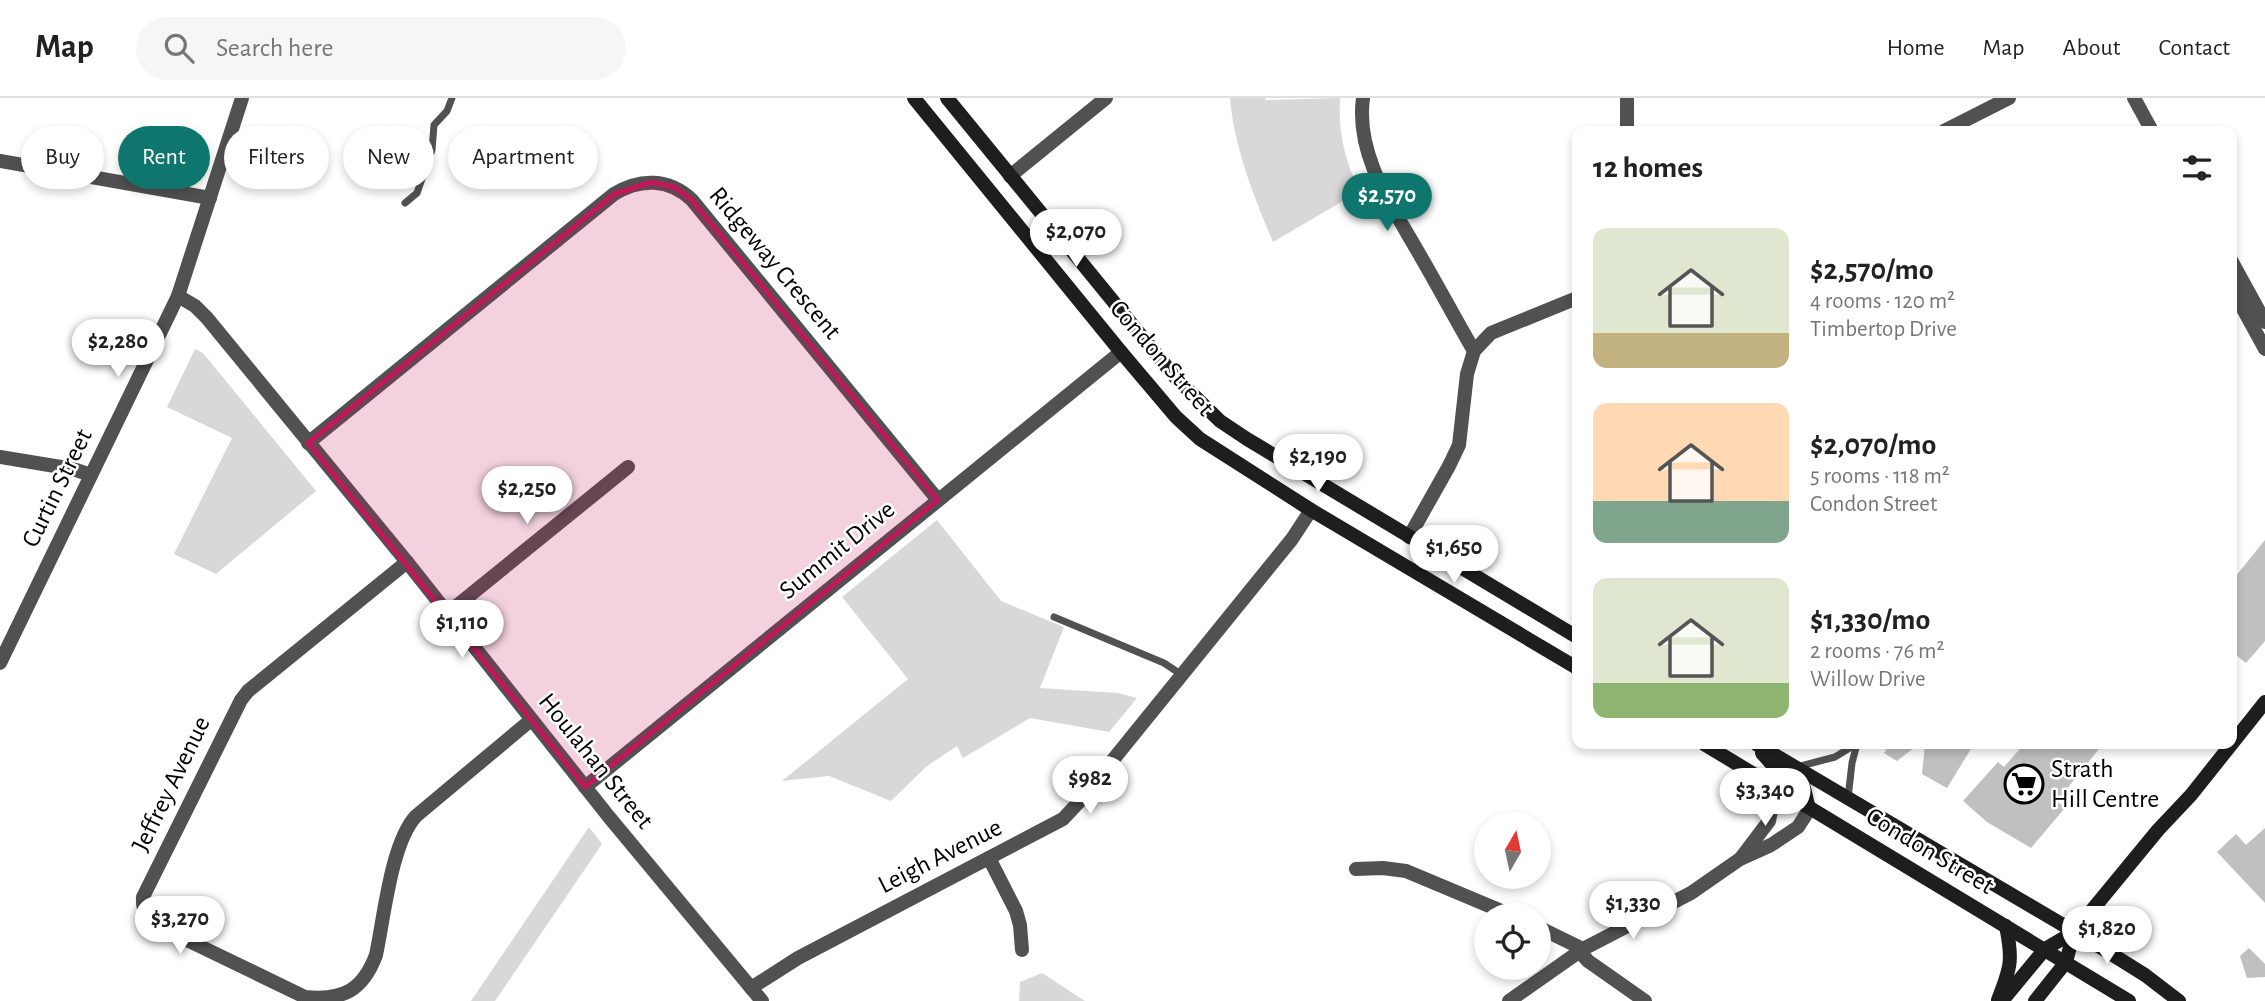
<!DOCTYPE html>
<meta charset="utf-8">
<style>
body{margin:0;font-family:"Alegreya Sans",sans-serif;background:#f6f6f6;color:#222;height:100vh;display:flex;flex-direction:column;font-size:26px;white-space:nowrap}
*{box-sizing:border-box;margin:0}
p{font-size:23px;color:#767676}
.icon{flex:none;width:38px;height:38px;fill:none;stroke:currentColor;stroke-width:2;stroke-linecap:round;stroke-linejoin:round}
.map{position:relative;flex:1;overflow:hidden}
.sheet{position:absolute;left:1572px;top:28px;width:665px;height:623px;display:flex;flex-direction:column;background:#fff;border-radius:14px;box-shadow:0 4px 10px #0003}
.sheet>*{flex:none}
.hud{position:absolute;left:21px;top:28px;width:665px;height:63px;display:flex;gap:14px}
.needle{width:46px;rotate:9deg}
.fabs{position:absolute;left:1474px;top:714px;display:grid;gap:14px}
.fabs a{display:grid;place-items:center;width:77px;height:77px;border-radius:50%;background:#fff;box-shadow:0 4px 10px #0003;font-size:35px}
.price{position:absolute;translate:-50% -60px;padding:0 16px;border-radius:24px;background:#fff;color:#222;font-size:23px;line-height:46px;filter:drop-shadow(0 2px 4px #0008)}
.price::after{content:'';position:absolute;left:50%;top:42px;width:21px;height:16px;margin-left:-10px;background:inherit;clip-path:polygon(0 0,100% 0,50% 100%)}
.price.on{background:#0f766e;color:#fff}
ul{padding:0;list-style:none}
li{display:flex;align-items:center;gap:21px;height:175px;padding:0 21px}
li span{display:grid;place-items:center;flex:none;width:196px;height:140px;border-radius:14px;color:#555}
li>.icon{margin-inline-start:auto}
span .icon{width:84px;height:84px;fill:#fffc;stroke-width:1}
li b{font-size:30px}
h2{display:flex;justify-content:space-between;align-items:center;height:84px;padding:0 21px;font-size:30px}
.pill{padding:0 24px;border-radius:32px;background:#fff;box-shadow:0 4px 10px #0003;font-size:24px;line-height:63px}
.pill.on{background:#0f766e;color:#fff}
header{display:flex;align-items:center;gap:42px;box-sizing:border-box;height:98px;padding:0 35px;background:#fff;border-bottom:2px solid #e0e0e0}
header strong{font-size:33px}
nav{display:flex;gap:38px;margin-inline-start:auto;font-size:24px}
.search{width:490px;height:63px;background:#f6f6f6;display:flex;align-items:center;gap:18px;box-sizing:border-box;padding:0 24px;border-radius:38px;color:#767676;font-size:26px}
.map>svg:first-child{display:block}
.green{fill:#d8d8d8}
.building{fill:#c0c0c0}
.lines{fill:none;stroke-linecap:round;stroke-linejoin:round}
.lane{stroke:#515151;stroke-width:7}
.street{stroke:#515151;stroke-width:14}
.secondary{stroke:#1e1e1e;stroke-width:14}
.marked{fill:#c2185b;fill-opacity:0.2;stroke:#c2185b;stroke-width:5;stroke-linejoin:round}
.labels{text-anchor:middle;dominant-baseline:central;stroke-width:5;stroke-linejoin:round;paint-order:stroke}
.street-label{font-size:26px;fill:#000;stroke:#fff}
.poi-label{font-size:26px;fill:#000;stroke:#fff;text-anchor:start}
</style>
<header>
<strong>Map</strong>
<div class="search"><svg class="icon" aria-label="search" viewBox="0 0 24 24"><circle cx="10" cy="10" r="6"/><path d="M15 15l6 6"/></svg>Search here</div>
<nav><a>Home</a><a>Map</a><a>About</a><a>Contact</a></nav>
</header>
<div class="map">
<svg width="2265" height="903" viewBox="0 0 2265 903">
<rect width="100%" height="100%" fill="#fff"/>
<g class="green">
<path d="M 1230,0 L 1265,0 L 1266,2 L 1340,0 C 1338,34 1345,64 1360,93 L 1273,144 C 1254,99 1234,49 1230,0 Z"/>
<polygon points="195,251 203,255 316,393 216,476 174,456 232,340 167,309"/>
<polygon points="937,422 1001,503 1064,529 1040,590 1118,595 1137,600 1109,634 1030,620 963,660 957,648 927,668 891,703 829,678 782,683 908,581 842,499"/>
<polygon points="589,729 602,746 495,903 471,903"/>
<polygon points="1042,875 1085,903 1019,903 1020,884"/>
</g>
<g class="building">
<polygon points="2265,442 2265,543 2246,565 2231,553 2231,484"/>
<polygon points="1890,646 1919,646 1897,663 1884,655"/>
<polygon points="1925,646 1974,646 1947,690 1922,676"/>
<polygon points="2024,646 2103,646 2057,703 2065,710 2031,750 1987,724 1963,703 1998,664 2004,669"/>
<polygon points="2265,730 2265,805 2217,754 2236,736 2246,747"/>
<polygon points="2249,850 2265,866 2265,879 2247,880 2240,858"/>
</g>
<g class="lines">
<g class="lane">
<polyline points="405,105 417,95 432,52 434,27 447,13 452,0"/>
<polyline points="1054,519 1164,565 1182,577"/>
<polyline points="1797,669 1835,659 1856,646"/>
<polyline points="1848,700 1852,665 1857,646"/>
</g>
<g class="street">
<path d="M 1363,0 C 1355,58 1394,111 1421,159 C 1439,190 1456,222 1474,253"/>
<polyline points="1627,0 1627,33"/>
<polyline points="2134,0 2152,33"/>
<polyline points="1944,33 2009,0"/>
<polyline points="0,63 210,100"/>
<polyline points="1010,78 1106,0"/>
<polyline points="2231,162 2265,224"/>
<polyline points="2231,189 2265,251"/>
<polyline points="178,198 195,208 207,220 407,464 609,719 762,903"/>
<path d="M 308,345 L 614,96 C 640,80 669,80 692,102 L 938,402"/>
<polyline points="0,359 73,371 91,377"/>
<polyline points="1409,439 1449,368 1459,347 1467,276 1474,253 1491,235 1577,200"/>
<path d="M 407,464 L 248,593 L 241,602 L 143,799 C 142,813 147,819 158,828 L 305,899 C 343,903 363,892 376,857 C 384,820 391,745 416,718 L 531,622"/>
<polyline points="448,515 628,369"/>
<polyline points="0,565 178,198 242,0"/>
<polyline points="585,689 1121,254"/>
<polyline points="989,760 1016,813 1020,827 1022,852"/>
<polyline points="1741,760 1769,723 1771,713 1770,685"/>
<polyline points="1356,771 1383,770 1406,773 1511,817"/>
<polyline points="1538,829 1583,851"/>
<polyline points="1579,853 1588,863 1645,903"/>
<polyline points="751,890 798,860 1063,721 1078,705 1292,441 1311,412"/>
<polyline points="1509,903 1583,851 1691,795 1740,761 1771,747 1798,729 1807,715 1808,707"/>
</g>
<g class="secondary">
<polyline points="914,0 1121,254 1176,319 1200,341 1311,412 1577,570"/>
<polyline points="947,0 1175,279 1220,323 1247,341 1577,539"/>
<polyline points="1704,646 2129,903"/>
<polyline points="1756,646 2097,847 2145,877 2179,903"/>
<polyline points="1762,655 1777,672 1804,690 1808,707"/>
<path d="M 1998,902 C 2011,869 2013,862 2006,828"/>
<polyline points="2002,903 2045,851 2074,834 2158,732 2191,697 2265,604"/>
<polyline points="2035,903 2066,864 2074,834"/>
</g>
</g>
<path class="marked" d="M 651,84 L 675,89 L 692,102 L 938,402 L 585,689 L 308,345 L 614,96 Z"/>
<defs>
<symbol id="supermarket-ring" viewBox="-11 -11 22 22"><circle r="9.5" fill="#fff" stroke="#000" stroke-width="1.5"/><path d="M-6-5.5h2.5l.6 2H6L4.5 2H-2.5L-4.4-4H-6ZM-1.5 3.2a1.3 1.3 0 1 0 .1 0ZM3 3.2a1.3 1.3 0 1 0 .1 0Z" fill="#000"/></symbol>
</defs>
<g fill-rule="evenodd">
<use href="#supermarket-ring" x="2002" y="664" width="44" height="44"/>
</g>
<g class="labels">
<g class="street-label">
<text transform="translate(775 165) rotate(50)">Ridgeway Crescent</text>
<text transform="translate(1162 260) rotate(49)">Condon Street</text>
<text transform="translate(57 390) rotate(-64)">Curtin Street</text>
<text transform="translate(837 452) rotate(-39)">Summit Drive</text>
<text transform="translate(596 663) rotate(51)">Houlahan Street</text>
<text transform="translate(171 686) rotate(-64)">Jeffrey Avenue</text>
<text transform="translate(1930 753) rotate(31)">Condon Street</text>
<text transform="translate(940 758) rotate(-27)">Leigh Avenue</text>
</g>
<g class="poi-label">
<text x="2051" y="671">Strath<tspan x="2051" dy="30">Hill Centre</tspan></text>
</g>
</g>
</svg>
<div class="fabs">
<a><svg class="needle" viewBox="-14 -14 28 28"><path d="M0-13l5 13h-10z" fill="#e53935"/><path d="M0 13l5-13h-10z" fill="#767676"/></svg></a>
<a><svg class="icon" aria-label="locate" viewBox="0 0 24 24"><circle cx="12" cy="12" r="6"/><path d="M12 2v4M12 18v4M2 12h4M18 12h4"/></svg></a>
</div>
<b class="price on" style="left:1387px;top:135px">$2,570</b>
<b class="price" style="left:1076px;top:171px">$2,070</b>
<b class="price" style="left:118px;top:281px">$2,280</b>
<b class="price" style="left:1318px;top:396px">$2,190</b>
<b class="price" style="left:527px;top:428px">$2,250</b>
<b class="price" style="left:1454px;top:487px">$1,650</b>
<b class="price" style="left:462px;top:562px">$1,110</b>
<b class="price" style="left:1090px;top:718px">$982</b>
<b class="price" style="left:1765px;top:730px">$3,340</b>
<b class="price" style="left:1633px;top:843px">$1,330</b>
<b class="price" style="left:180px;top:858px">$3,270</b>
<b class="price" style="left:2107px;top:868px">$1,820</b>
<div class="hud">
<a class="pill">Buy</a>
<a class="pill on">Rent</a>
<a class="pill">Filters</a>
<a class="pill">New</a>
<a class="pill">Apartment</a>
</div>
<section class="sheet">
<h2>12 homes<svg class="icon" aria-label="filters" viewBox="0 0 24 24"><path d="M4 7h16M4 17h16"/><circle cx="9" cy="7" r="2"/><circle cx="15" cy="17" r="2"/></svg></h2>
<ul>
<li><span style="background:linear-gradient(#dfe7d0 75%,#c2b280 0)"><svg class="icon" aria-label="home" viewBox="0 0 24 24"><path d="M3 11l9-7 9 7M6 9v11h12V9"/></svg></span><div><b>$2,570/mo</b><p>4 rooms · 120 m²</p><p>Timbertop Drive</p></div></li>
<li><span style="background:linear-gradient(#ffd9b3 70%,#7fa58c 0)"><svg class="icon" aria-label="home" viewBox="0 0 24 24"><path d="M3 11l9-7 9 7M6 9v11h12V9"/></svg></span><div><b>$2,070/mo</b><p>5 rooms · 118 m²</p><p>Condon Street</p></div></li>
<li><span style="background:linear-gradient(#dfe7d0 75%,#8fb573 0)"><svg class="icon" aria-label="home" viewBox="0 0 24 24"><path d="M3 11l9-7 9 7M6 9v11h12V9"/></svg></span><div><b>$1,330/mo</b><p>2 rooms · 76 m²</p><p>Willow Drive</p></div></li>
</ul>
</section>
</div>
